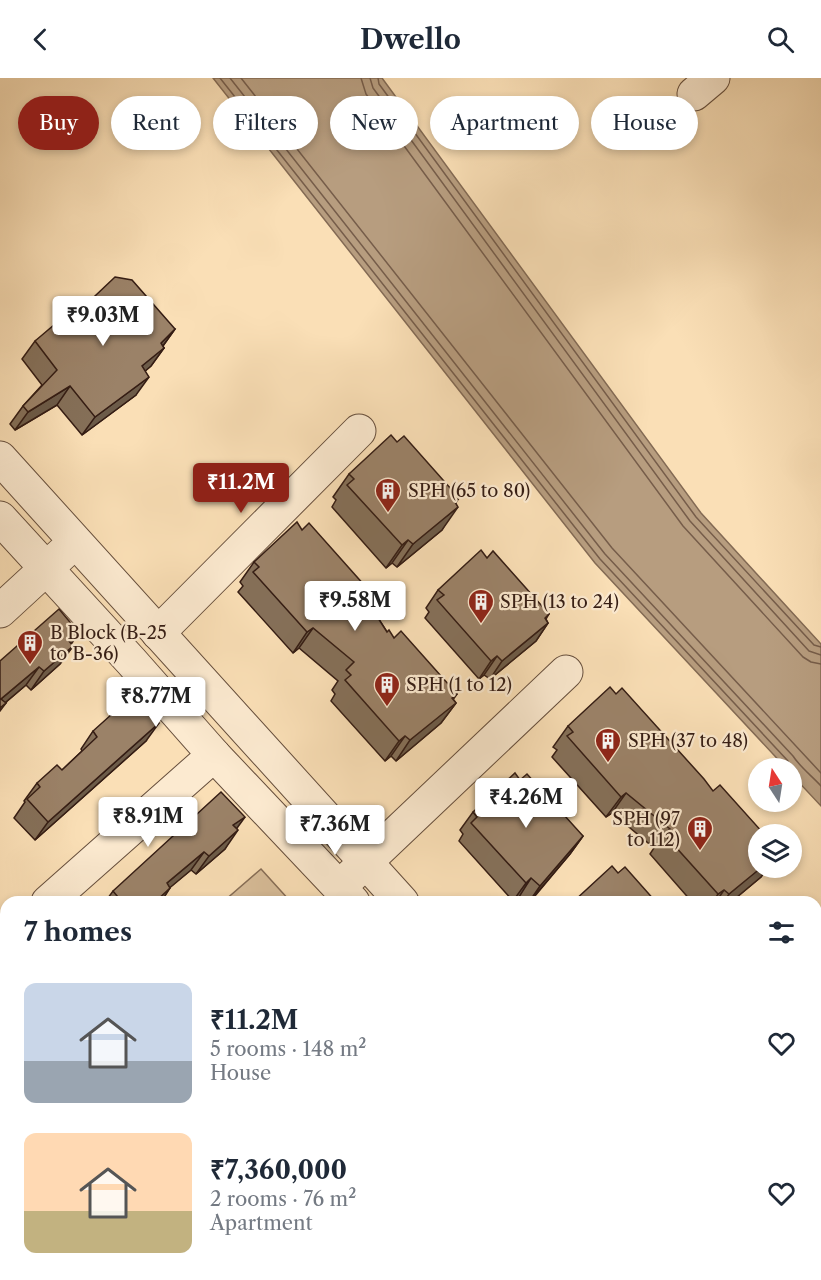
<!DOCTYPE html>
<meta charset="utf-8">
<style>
body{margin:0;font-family:"Libre Caslon Text",serif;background:#f2f2f3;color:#1f2937;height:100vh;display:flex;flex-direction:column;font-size:22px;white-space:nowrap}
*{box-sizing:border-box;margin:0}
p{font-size:20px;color:#747a83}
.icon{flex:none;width:33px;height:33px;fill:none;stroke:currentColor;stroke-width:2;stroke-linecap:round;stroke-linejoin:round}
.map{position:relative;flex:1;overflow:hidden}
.side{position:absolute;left:0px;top:818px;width:822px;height:386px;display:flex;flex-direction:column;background:#fff;border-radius:18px 18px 0 0;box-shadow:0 3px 9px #0003}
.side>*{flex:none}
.guide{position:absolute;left:18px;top:18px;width:786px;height:54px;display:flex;gap:12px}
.needle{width:39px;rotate:348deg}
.buttons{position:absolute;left:748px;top:680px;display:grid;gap:12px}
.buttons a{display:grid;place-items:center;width:54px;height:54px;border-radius:50%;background:#fff;box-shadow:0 3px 9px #0003;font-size:30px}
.price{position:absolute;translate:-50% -51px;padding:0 14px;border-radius:6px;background:#fff;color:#222;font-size:20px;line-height:39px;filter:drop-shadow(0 2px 3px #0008)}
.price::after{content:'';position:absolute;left:50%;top:36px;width:18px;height:14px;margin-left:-9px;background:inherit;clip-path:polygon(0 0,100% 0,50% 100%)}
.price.active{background:#8f2418;color:#fff}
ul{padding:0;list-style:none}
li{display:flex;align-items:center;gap:18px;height:150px;padding:0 24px}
li span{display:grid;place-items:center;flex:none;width:168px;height:120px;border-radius:12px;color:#555}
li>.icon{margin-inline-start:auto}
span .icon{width:72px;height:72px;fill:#fffc;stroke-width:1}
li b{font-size:26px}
h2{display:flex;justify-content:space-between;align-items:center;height:72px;padding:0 24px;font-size:26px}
.chip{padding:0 21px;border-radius:27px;background:#fff;box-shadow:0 3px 9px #0003;font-size:21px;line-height:54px}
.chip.active{background:#8f2418;color:#fff}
header{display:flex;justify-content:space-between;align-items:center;height:78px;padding:0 24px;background:#fff;font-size:27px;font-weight:700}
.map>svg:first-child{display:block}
.green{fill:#d9be9a;stroke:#876e57;stroke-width:1.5}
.water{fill:#b79d7f;stroke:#836a54;stroke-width:1.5}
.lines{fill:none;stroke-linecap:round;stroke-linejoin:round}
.shore{stroke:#765d4a;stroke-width:1.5}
.minor-casing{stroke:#664e3c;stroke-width:35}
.minor{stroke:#fcead0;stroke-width:33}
.wall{fill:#857059;stroke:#351d14;stroke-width:1.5}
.shaded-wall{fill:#6c5b49;stroke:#351d14;stroke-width:1.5}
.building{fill:#9b8268;stroke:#351d14;stroke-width:1.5}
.labels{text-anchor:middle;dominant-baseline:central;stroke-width:4.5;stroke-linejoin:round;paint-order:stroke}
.poi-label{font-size:18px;fill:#351d14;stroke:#fcead0;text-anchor:start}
</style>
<header><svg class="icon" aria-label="back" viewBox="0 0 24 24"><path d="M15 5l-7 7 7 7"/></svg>Dwello<svg class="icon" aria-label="search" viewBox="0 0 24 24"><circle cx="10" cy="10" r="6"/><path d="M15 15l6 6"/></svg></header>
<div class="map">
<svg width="821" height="1202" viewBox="0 0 821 1202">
<rect width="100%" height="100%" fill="#fadfb6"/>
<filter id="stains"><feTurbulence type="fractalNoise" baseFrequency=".00333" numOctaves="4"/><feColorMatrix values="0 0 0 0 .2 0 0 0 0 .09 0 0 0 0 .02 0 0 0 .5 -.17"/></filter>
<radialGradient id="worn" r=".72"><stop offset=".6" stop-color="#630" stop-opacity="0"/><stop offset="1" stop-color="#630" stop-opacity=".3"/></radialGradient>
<polygon class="green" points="261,791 290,823 224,823"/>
<polygon class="water" points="213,0 382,0 701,435 821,566 821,728 792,697 792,690 786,690 595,485"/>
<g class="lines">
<g class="shore">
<polyline points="220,0 600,481 788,683 790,690"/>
<path d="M 230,0 L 605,476 L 793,678 C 800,689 812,698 821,708"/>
<polyline points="241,0 612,470 821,695"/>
<polyline points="361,0 366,16 683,448 803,579 811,584 821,586"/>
<polyline points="370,0 373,10 690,443 809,573 821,577"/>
<polyline points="378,0 379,6 696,439 814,567 821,569"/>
</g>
<defs>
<g id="minor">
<polyline points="694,16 713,0"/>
<polyline points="0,380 402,824"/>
<polyline points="0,440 131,583 214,677 353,824"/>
<polyline points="0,533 63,475"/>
<polyline points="158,555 359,353"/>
<polyline points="350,799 566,594"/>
<polyline points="48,824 214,677"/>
<polyline points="0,875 6,882"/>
<polyline points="695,1197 699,1202"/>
<polyline points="752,1197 756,1202"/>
<polyline points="2,1201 7,1197"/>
<polyline points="374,1202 380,1197"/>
</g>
</defs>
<use href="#minor" class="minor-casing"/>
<use href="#minor" class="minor"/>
</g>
<g class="wall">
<polygon points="77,235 175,251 163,268 164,270 151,288 145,293 136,317 82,357 57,327 15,352 10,346 23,328 42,307 22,281 35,263"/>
<polygon points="397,364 456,426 442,452 397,489 392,485 386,490 332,429 336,422 333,419 349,396"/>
<polygon points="302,452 361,513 387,554 457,616 453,621 456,625 441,645 396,683 391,678 385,683 331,623 335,616 332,612 338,603 299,570 293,575 238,514 243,508 240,504 254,484"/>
<polygon points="487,480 549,536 546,541 548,545 536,563 490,601 484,597 479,601 425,540 429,534 426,530 438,512"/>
<polygon points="79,555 71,566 73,568 60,586 31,612 26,607 5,625 6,625 0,633 0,583"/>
<polygon points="568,648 759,789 768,789 761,799 731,824 692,824 650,776 654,770 612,735 606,739 552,679 557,672 553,669"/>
<polygon points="93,653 146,663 35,762 14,740 25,724 24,723 37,705 62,692 82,673 81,671"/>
<polygon points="520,702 583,758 570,776 530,824 525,824 519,819 513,823 459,763 463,756 460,752 473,734"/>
<polygon points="236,751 225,771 196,796 191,792 170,809 161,824 105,824 113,813"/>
<polygon points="6,1067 6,1123 0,1128 0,1072"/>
<polygon points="416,1197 486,1197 481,1202 413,1202"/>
</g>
<g class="shaded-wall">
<polygon points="175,251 162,269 164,270 151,288 129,307 142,288 161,265"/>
<polygon points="149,299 136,317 82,357 95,339"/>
<polygon points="70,308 57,327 15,352 28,334"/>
<polygon points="459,420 447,438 458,429 442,452 397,489 413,466"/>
<polygon points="408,462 392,485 386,490 402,467"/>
<polygon points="548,545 536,563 490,601 502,583"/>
<polygon points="313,550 299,570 293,575 307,554"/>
<polygon points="79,555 66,573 69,563"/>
<polygon points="73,568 60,586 31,612 44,593"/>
<polygon points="497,578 484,597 479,601 491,583"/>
<polygon points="39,589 26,607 0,629 1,621"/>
<polygon points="457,616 444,634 456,625 441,645 396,683 410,662 452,620"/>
<polygon points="159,645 146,663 35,762 48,744"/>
<polygon points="405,658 391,678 385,683 399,663"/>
<polygon points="626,715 612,735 606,739 621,719"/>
<polygon points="245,739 232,757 233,747"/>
<polygon points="238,752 225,771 196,796 209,778"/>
<polygon points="583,758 570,776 529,824 540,808"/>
<polygon points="204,774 191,792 154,823 167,805"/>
<polygon points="760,789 768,789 761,799 731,824 724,824 729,816"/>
<polygon points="531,800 519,819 513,823 526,805"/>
<polygon points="170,810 161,824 155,824"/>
<polygon points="724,812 716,824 713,824 718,816"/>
<polygon points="816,1069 821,1070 821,1094 817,1095 816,1095"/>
<polygon points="6,1116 6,1123 0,1128 0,1125"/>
<polygon points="479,1197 486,1197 481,1202 474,1202"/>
<polygon points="651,1197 654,1197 650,1202 645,1202"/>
</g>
<g class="building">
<polygon points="115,199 132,202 175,251 161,265 164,270 142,288 149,299 95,339 70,308 28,334 23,328 57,292 35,263 74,230 77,235"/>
<polygon points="391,357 397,364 404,358 459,420 455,424 458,429 413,466 408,462 402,467 347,407 354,401 349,396"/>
<polygon points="297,444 302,452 309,445 365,508 360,512 387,554 389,552 394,560 401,553 457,616 452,620 456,625 410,662 405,658 399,663 345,602 351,597 346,592 354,584 313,550 307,554 253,494 259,489 254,484"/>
<polygon points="481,472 487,480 493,473 549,536 545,540 548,545 502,583 497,578 491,583 437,522 444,517 438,512"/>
<polygon points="59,531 79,555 69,563 73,568 44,593 39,589 1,621 6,625 0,630 0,583"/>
<polygon points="610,609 616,616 622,610 704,701 713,713 720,707 764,756 759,756 759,789 762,789 729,816 724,812 718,816 664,756 670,751 626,715 621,719 567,658 573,654 568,648"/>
<polygon points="138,623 159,645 48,744 27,721 40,709 37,705 57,687 62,692 97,659 93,653 122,627 126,632"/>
<polygon points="515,695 520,702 527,696 583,758 540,808 531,800 526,805 471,745 477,739 473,734"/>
<polygon points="221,714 245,739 233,747 238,752 209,778 204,774 167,805 170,810 155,824 122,824 113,813"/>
<polygon points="612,788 618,795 625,789 656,824 573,824"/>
<polygon points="821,896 821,1070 816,1069 816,897"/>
<polygon points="6,1067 6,1114 0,1108 0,1072"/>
<polygon points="55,1197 110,1197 114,1202 49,1202"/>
<polygon points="229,1197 280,1197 282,1199 279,1202 224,1202"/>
<polygon points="423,1197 479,1197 474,1202 429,1202"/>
<polygon points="590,1197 651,1197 645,1202 585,1202"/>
</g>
<defs>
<symbol id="building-pin" viewBox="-11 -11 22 30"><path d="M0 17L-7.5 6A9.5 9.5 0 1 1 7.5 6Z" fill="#8f2418" stroke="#fcead0"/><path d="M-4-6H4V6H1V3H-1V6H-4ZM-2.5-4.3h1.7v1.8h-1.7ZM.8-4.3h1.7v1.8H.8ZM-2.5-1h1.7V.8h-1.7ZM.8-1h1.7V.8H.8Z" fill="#fff"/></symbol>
</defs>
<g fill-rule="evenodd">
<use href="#building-pin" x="373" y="398" width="30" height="40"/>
<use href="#building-pin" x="466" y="509" width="30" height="40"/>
<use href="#building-pin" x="15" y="550" width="30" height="40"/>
<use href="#building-pin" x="372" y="592" width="30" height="40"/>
<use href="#building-pin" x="593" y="648" width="30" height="40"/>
<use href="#building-pin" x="685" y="736" width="30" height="40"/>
</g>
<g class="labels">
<g class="poi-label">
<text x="408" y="413">SPH (65 to 80)</text>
<text x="500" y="524">SPH (13 to 24)</text>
<text x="50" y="555">B Block (B-25<tspan x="50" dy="21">to B-36)</tspan></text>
<text x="406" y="607">SPH (1 to 12)</text>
<text x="628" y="663">SPH (37 to 48)</text>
<text x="680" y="741" text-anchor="end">SPH (97<tspan x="680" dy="21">to 112)</tspan></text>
</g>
</g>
<rect width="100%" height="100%" filter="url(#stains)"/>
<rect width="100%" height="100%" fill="url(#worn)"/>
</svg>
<div class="buttons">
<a><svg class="needle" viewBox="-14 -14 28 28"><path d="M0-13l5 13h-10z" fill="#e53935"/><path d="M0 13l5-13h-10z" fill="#747a83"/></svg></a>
<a><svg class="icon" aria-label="layers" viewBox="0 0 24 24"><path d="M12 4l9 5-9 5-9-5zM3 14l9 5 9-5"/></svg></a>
</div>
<b class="price" style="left:103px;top:269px">₹9.03M</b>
<b class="price active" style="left:241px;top:436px">₹11.2M</b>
<b class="price" style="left:355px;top:554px">₹9.58M</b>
<b class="price" style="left:156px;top:650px">₹8.77M</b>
<b class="price" style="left:526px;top:751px">₹4.26M</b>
<b class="price" style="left:148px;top:770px">₹8.91M</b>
<b class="price" style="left:335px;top:778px">₹7.36M</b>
<div class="guide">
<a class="chip active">Buy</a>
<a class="chip">Rent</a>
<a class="chip">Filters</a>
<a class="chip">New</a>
<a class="chip">Apartment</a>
<a class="chip">House</a>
</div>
<section class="side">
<h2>7 homes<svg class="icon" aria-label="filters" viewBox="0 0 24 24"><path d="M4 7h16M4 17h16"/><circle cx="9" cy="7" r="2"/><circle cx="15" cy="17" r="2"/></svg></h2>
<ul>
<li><span style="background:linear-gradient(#c9d6e8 65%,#9aa5b1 0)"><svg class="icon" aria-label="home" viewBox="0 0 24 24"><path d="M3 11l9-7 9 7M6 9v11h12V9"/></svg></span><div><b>₹11.2M</b><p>5 rooms · 148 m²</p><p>House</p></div><svg class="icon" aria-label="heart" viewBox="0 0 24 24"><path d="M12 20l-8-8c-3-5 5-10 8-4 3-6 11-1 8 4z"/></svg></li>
<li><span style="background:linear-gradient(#ffd9b3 65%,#c2b280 0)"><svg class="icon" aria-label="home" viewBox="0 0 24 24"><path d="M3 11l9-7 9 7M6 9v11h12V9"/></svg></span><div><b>₹7,360,000</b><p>2 rooms · 76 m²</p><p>Apartment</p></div><svg class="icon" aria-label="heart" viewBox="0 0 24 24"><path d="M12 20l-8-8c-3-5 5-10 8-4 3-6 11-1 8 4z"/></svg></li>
</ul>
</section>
</div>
